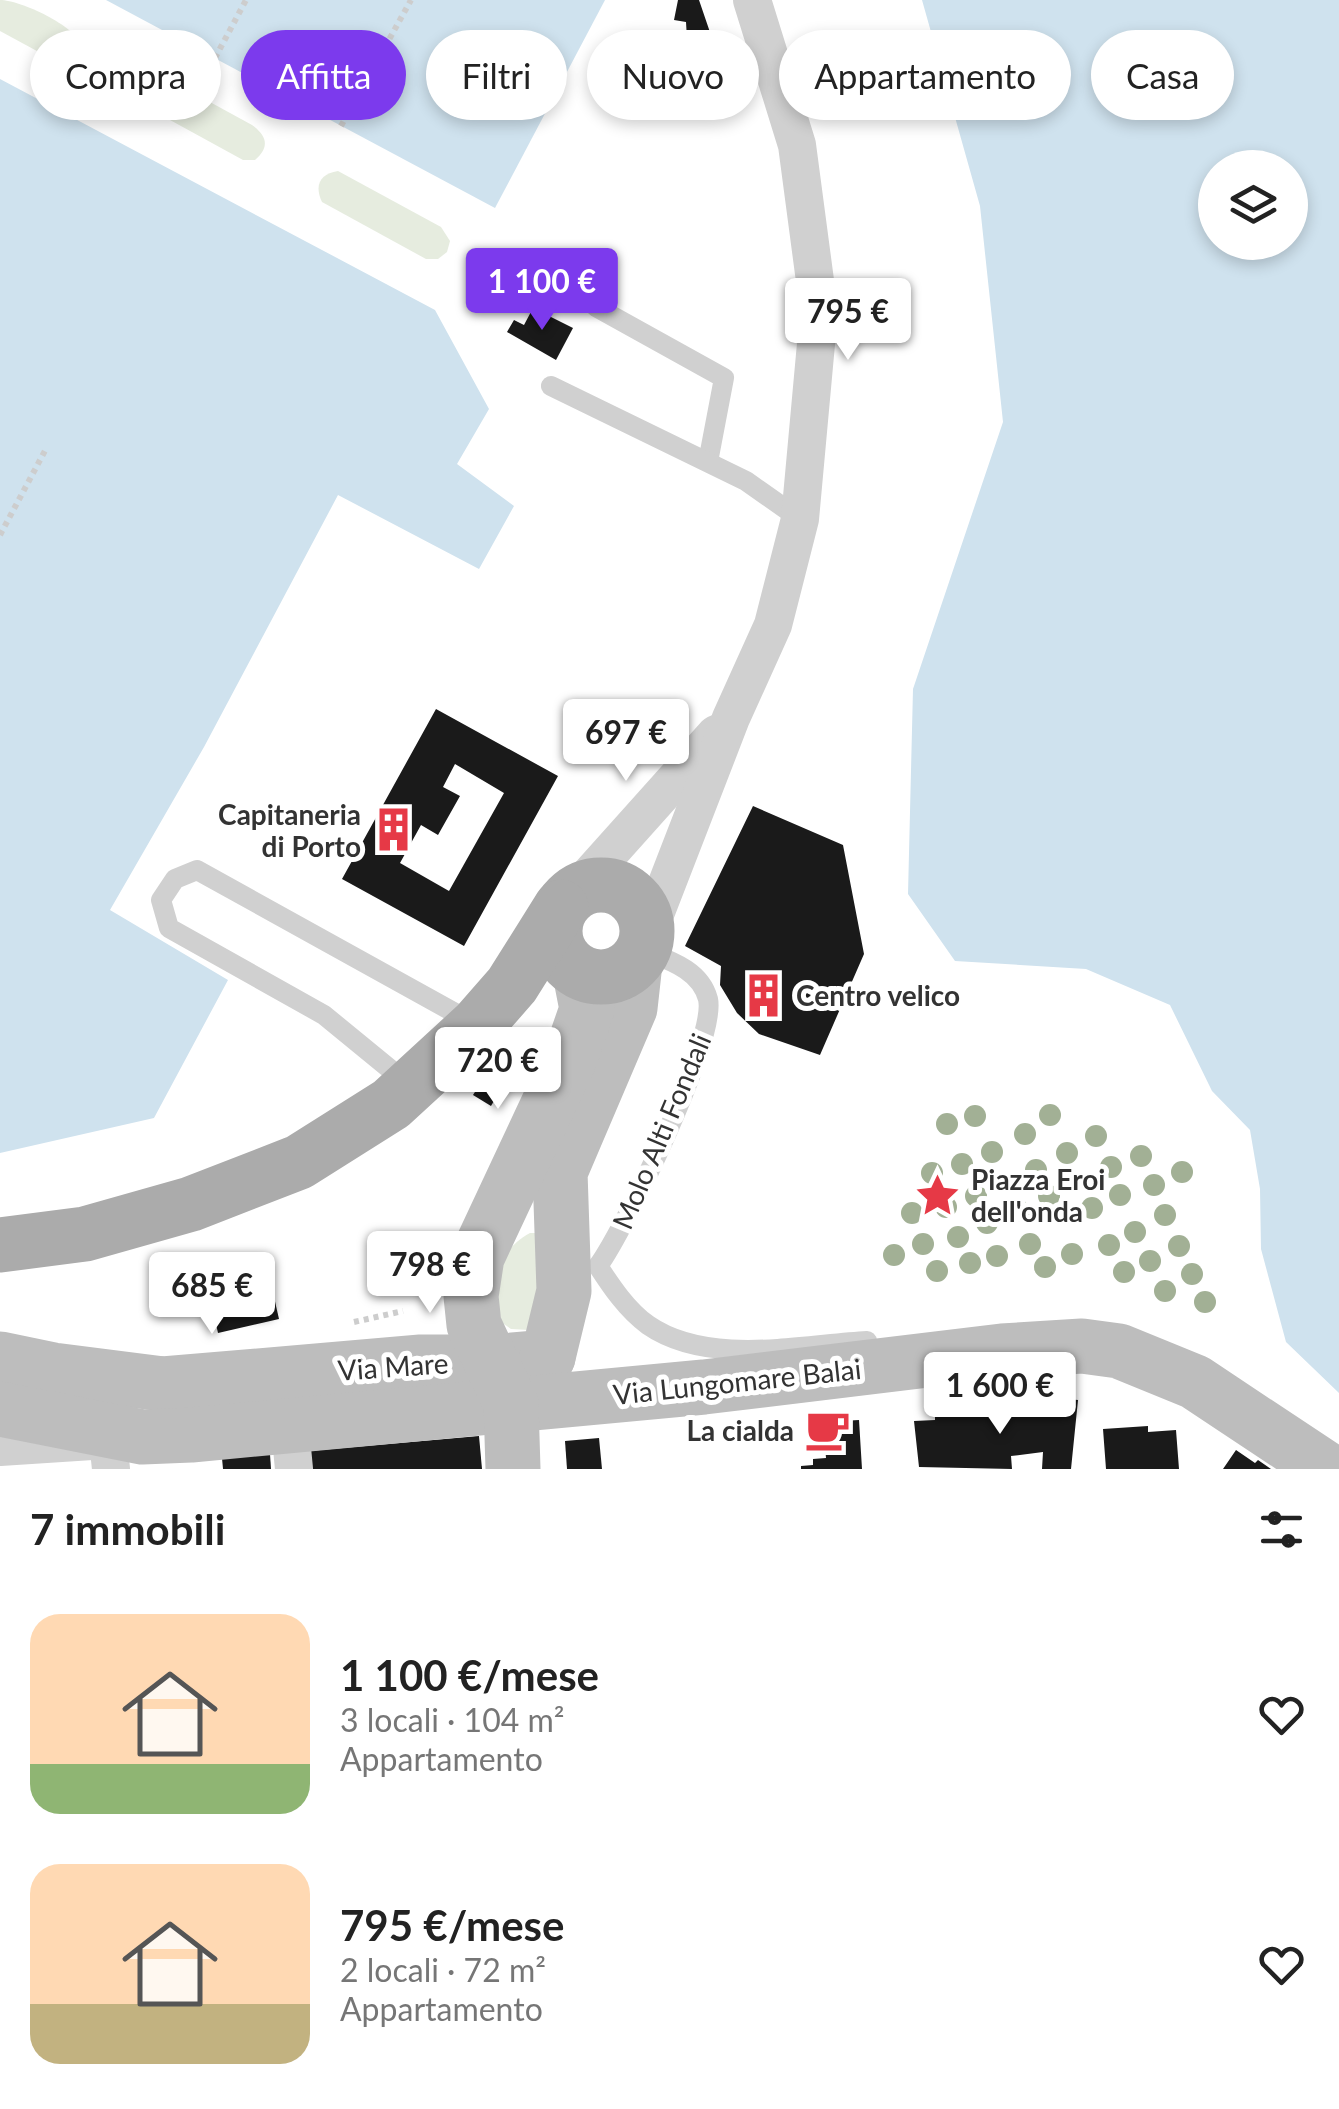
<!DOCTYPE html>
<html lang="it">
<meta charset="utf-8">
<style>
body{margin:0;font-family:Lato,sans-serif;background:#f2f2f2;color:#222;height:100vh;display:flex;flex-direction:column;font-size:38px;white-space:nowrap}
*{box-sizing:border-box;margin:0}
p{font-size:32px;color:#767676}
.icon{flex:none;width:55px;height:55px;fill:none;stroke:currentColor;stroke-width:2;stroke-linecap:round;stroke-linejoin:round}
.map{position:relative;height:1469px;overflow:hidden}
.panel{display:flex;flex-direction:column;background:#fff;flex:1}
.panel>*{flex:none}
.top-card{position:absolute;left:30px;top:30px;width:1280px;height:90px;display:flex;gap:20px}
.tools{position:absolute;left:1198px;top:150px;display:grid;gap:20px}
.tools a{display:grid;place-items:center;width:110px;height:110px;border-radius:50%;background:#fff;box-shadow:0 5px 15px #0003;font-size:50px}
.price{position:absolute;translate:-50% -85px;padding:0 22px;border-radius:10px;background:#fff;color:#222;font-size:32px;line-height:65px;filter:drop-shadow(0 2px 5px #0008)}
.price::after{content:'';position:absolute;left:50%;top:60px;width:30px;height:22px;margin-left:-15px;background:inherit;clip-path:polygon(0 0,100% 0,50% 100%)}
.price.on{background:#7c3aed;color:#fff}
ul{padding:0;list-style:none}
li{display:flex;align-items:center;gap:30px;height:250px;padding:0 30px}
li span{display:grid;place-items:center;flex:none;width:280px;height:200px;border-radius:30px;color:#555}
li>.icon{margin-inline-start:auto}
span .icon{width:120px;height:120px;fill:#fffc;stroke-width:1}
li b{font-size:42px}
h2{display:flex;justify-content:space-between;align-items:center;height:120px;padding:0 30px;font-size:42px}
.pill{padding:0 35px;border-radius:45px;background:#fff;box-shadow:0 5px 15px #0003;font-size:35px;line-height:90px}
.pill.on{background:#7c3aed;color:#fff}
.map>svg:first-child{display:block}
.green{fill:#e6ecdf}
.water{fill:#cfe2ee;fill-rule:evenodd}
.building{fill:#1a1a1a;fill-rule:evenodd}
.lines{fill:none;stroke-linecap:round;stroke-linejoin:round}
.path{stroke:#cdcdcd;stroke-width:6;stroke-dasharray:5 5;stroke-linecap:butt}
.lane{stroke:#d0d0d0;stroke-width:20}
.street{stroke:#d0d0d0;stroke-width:38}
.secondary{stroke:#bdbdbd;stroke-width:55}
.primary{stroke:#ababab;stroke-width:55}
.tree{fill:#a2b095}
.labels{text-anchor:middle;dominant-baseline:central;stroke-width:10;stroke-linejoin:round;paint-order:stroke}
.poi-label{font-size:28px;font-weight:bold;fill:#333;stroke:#fff;text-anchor:end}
.street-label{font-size:28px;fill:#333;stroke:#fff}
</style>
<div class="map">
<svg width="1339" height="1469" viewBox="0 0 1339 1469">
<rect width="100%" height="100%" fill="#fff"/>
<g class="green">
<path d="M 0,0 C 21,0 75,26 83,46 L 80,56 L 72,64 L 59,63 L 0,31 Z"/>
<path d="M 155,72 L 252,125 C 267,136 270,147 255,160 L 243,160 L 139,103 C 131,86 137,75 155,72 Z"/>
<path d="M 338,171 L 441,227 L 450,241 L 447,252 L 438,259 L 426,259 L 322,202 C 314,185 320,174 338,171 Z"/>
<path d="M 530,1233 L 539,1233 L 549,1247 L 529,1330 L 511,1329 L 501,1322 C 496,1285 492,1254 530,1233 Z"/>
</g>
<g class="water">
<polygon points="106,0 605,0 495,208"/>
<path d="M 922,0 L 1339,0 L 1339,1393 L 1286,1342 L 1261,1249 L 1260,1189 L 1250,1130 L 1212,1091 L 1170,1005 L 1086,969 L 955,961 L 908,894 L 913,689 L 1003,422 L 980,206 ZM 1215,168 L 1290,168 L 1290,242 L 1215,242 Z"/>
<polygon points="0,79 435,310 489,409 457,464 514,506 479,569 338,495 204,747 110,910 228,980 154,1118 0,1153"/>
</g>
<g class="building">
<polygon points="678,0 699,0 729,88 715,93 694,34 687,39 686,22 674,20"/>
<polygon points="533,308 573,328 556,360 507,332 514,320 524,325"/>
<path d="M 436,709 L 558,776 L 464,946 L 342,879 ZM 455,764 L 504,793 L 449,891 L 400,863 L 421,825 L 438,835 L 460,796 L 443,787 Z"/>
<polygon points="753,806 843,845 864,954 820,1055 759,1034 737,1013 720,985 721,966 685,946"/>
<polygon points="494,1062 511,1072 491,1106 473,1095"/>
<polygon points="415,1232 448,1249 427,1288 394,1270"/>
<polygon points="268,1271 279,1319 218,1333 207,1285"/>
<polygon points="1047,1397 1078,1400 1071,1469 1042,1469 1043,1452 1011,1456 1012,1469 919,1467 914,1421 935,1420 935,1415 1007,1412 1006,1400 1028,1398 1029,1411 1046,1410"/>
<polygon points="859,1420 862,1469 801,1469 801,1466 813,1465 813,1459 826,1458 823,1422"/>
<polygon points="1148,1426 1148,1432 1176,1430 1179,1469 1106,1469 1103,1429"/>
<polygon points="479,1436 482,1469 311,1469 309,1451"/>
<polygon points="599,1438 602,1469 567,1469 565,1441"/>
<polygon points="1236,1450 1255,1463 1258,1460 1271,1469 1223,1469"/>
<polygon points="270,1454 271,1469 223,1469 222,1458"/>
</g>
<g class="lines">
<g class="path">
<polyline points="215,58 246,0"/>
<polyline points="341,126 411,0"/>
<polyline points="0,535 47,447"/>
<polyline points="354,1322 403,1311"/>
</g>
<g class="lane">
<polyline points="596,307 724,378 708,462"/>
<polyline points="551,386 746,481 800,519"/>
<path d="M 643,950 C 668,960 700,969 708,999 C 717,1039 625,1229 598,1266 C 611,1286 627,1310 648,1325 C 707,1366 799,1345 867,1341"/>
<polyline points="407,1083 324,1015 169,928 161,900 175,879 197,870 475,1024"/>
</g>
<g class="street">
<polyline points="571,896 716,734"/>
<polyline points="647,935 731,718 773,625 800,519 819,311 797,145 752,0"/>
<polyline points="290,1427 294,1469"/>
<polyline points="108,1440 111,1469"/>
<polyline points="0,1447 92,1441"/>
</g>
<g class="secondary">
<polyline points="0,1359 53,1370 163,1384 421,1362 490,1362 548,1357"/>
<polyline points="527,1388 538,1378 548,1357 564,1291 560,1172 630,1008 635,963"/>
<polyline points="0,1409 142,1437 191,1435 704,1387 1002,1351 1082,1346 1119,1351 1195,1382 1326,1469"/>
<polyline points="513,1469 511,1404 474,1325 471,1296 477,1257 570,1058 587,1009 580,973"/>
</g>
<g class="primary">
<circle cx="601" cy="931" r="46"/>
<polyline points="0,1245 85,1234 191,1204 299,1162 391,1104 477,1025 512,985 561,907"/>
</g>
</g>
<g class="tree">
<circle cx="1050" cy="1115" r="11"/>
<circle cx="975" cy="1116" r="11"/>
<circle cx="947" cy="1124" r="11"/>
<circle cx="1025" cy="1134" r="11"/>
<circle cx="1096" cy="1136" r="11"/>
<circle cx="992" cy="1152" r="11"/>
<circle cx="1067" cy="1153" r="11"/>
<circle cx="1141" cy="1156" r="11"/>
<circle cx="962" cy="1164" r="11"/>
<circle cx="1111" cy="1167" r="11"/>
<circle cx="1036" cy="1170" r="11"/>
<circle cx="1182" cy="1172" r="11"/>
<circle cx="932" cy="1173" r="11"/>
<circle cx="1005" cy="1183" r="11"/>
<circle cx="1154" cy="1185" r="11"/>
<circle cx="1120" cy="1195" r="11"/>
<circle cx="976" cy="1196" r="11"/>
<circle cx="1049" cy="1196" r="11"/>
<circle cx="946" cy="1207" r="11"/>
<circle cx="1092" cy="1208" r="11"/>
<circle cx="1019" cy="1211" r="11"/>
<circle cx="912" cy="1213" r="11"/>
<circle cx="1165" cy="1215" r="11"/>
<circle cx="987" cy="1223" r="11"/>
<circle cx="1135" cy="1232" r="11"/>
<circle cx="958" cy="1237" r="11"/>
<circle cx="923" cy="1244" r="11"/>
<circle cx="1030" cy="1244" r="11"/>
<circle cx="1109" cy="1245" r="11"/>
<circle cx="1179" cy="1246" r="11"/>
<circle cx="1072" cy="1254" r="11"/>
<circle cx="894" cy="1255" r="11"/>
<circle cx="997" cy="1256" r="11"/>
<circle cx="1150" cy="1261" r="11"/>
<circle cx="970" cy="1263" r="11"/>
<circle cx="1045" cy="1267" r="11"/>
<circle cx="937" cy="1271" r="11"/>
<circle cx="1124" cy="1272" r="11"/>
<circle cx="1192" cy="1274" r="11"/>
<circle cx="1165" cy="1291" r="11"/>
<circle cx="1205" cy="1302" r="11"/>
</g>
<defs>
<symbol id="building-bare" viewBox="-9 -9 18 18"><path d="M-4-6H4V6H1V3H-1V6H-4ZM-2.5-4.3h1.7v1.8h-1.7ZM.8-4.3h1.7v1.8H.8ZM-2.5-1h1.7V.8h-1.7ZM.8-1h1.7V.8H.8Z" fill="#e63946" stroke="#fff" stroke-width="2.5" paint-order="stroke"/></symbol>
<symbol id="sight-bare" viewBox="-9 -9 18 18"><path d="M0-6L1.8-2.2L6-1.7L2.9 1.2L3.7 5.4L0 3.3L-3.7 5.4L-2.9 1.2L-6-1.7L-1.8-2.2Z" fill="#e63946" stroke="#fff" stroke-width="2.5" paint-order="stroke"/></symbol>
<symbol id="cafe-bare" viewBox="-9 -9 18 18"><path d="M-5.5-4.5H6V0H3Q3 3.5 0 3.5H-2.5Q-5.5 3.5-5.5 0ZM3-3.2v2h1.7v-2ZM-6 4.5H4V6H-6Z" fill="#e63946" stroke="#fff" stroke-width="2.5" paint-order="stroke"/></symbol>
</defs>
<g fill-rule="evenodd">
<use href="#building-bare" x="362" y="798" width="63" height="63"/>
<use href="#building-bare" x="732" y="964" width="63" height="63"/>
<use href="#sight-bare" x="906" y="1164" width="63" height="63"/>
<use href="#cafe-bare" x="796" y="1398" width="63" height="63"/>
</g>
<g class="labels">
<g class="poi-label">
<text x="361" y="814">Capitaneria<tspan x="361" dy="32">di Porto</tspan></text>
<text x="796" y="995" text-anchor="start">Centro velico</text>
<text x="971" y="1179" text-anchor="start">Piazza Eroi<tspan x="971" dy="32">dell'onda</tspan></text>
<text x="794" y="1430">La cialda</text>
</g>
<g class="street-label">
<text transform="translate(661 1131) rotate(-67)">Molo Alti Fondali</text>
<text transform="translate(393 1366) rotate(-4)">Via Mare</text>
<text transform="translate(737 1381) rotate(-6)">Via Lungomare Balai</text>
</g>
</g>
</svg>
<div class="tools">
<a><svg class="icon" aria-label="layers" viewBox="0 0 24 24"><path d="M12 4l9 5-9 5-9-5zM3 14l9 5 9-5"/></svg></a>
</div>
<b class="price on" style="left:542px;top:333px">1 100 €</b>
<b class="price" style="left:848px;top:363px">795 €</b>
<b class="price" style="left:626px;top:784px">697 €</b>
<b class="price" style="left:498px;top:1112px">720 €</b>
<b class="price" style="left:430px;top:1316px">798 €</b>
<b class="price" style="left:212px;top:1337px">685 €</b>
<b class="price" style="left:1000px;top:1437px">1 600 €</b>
<div class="top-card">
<a class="pill">Compra</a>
<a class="pill on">Affitta</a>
<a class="pill">Filtri</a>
<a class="pill">Nuovo</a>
<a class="pill">Appartamento</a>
<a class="pill">Casa</a>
</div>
</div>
<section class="panel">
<h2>7 immobili<svg class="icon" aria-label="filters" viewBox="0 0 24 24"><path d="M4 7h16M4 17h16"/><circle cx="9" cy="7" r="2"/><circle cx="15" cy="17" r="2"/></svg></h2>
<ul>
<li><span style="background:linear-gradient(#ffd9b3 75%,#8fb573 0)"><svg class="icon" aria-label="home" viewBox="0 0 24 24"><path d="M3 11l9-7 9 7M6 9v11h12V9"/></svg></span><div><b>1 100 €/mese</b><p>3 locali · 104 m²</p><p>Appartamento</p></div><svg class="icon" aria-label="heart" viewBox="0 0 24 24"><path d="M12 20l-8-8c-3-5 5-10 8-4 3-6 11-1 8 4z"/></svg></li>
<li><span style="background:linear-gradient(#ffd9b3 70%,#c2b280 0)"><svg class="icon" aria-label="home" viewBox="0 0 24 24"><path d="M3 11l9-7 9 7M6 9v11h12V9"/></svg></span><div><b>795 €/mese</b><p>2 locali · 72 m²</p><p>Appartamento</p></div><svg class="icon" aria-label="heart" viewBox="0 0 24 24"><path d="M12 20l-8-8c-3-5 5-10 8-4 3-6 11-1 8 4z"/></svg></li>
</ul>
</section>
